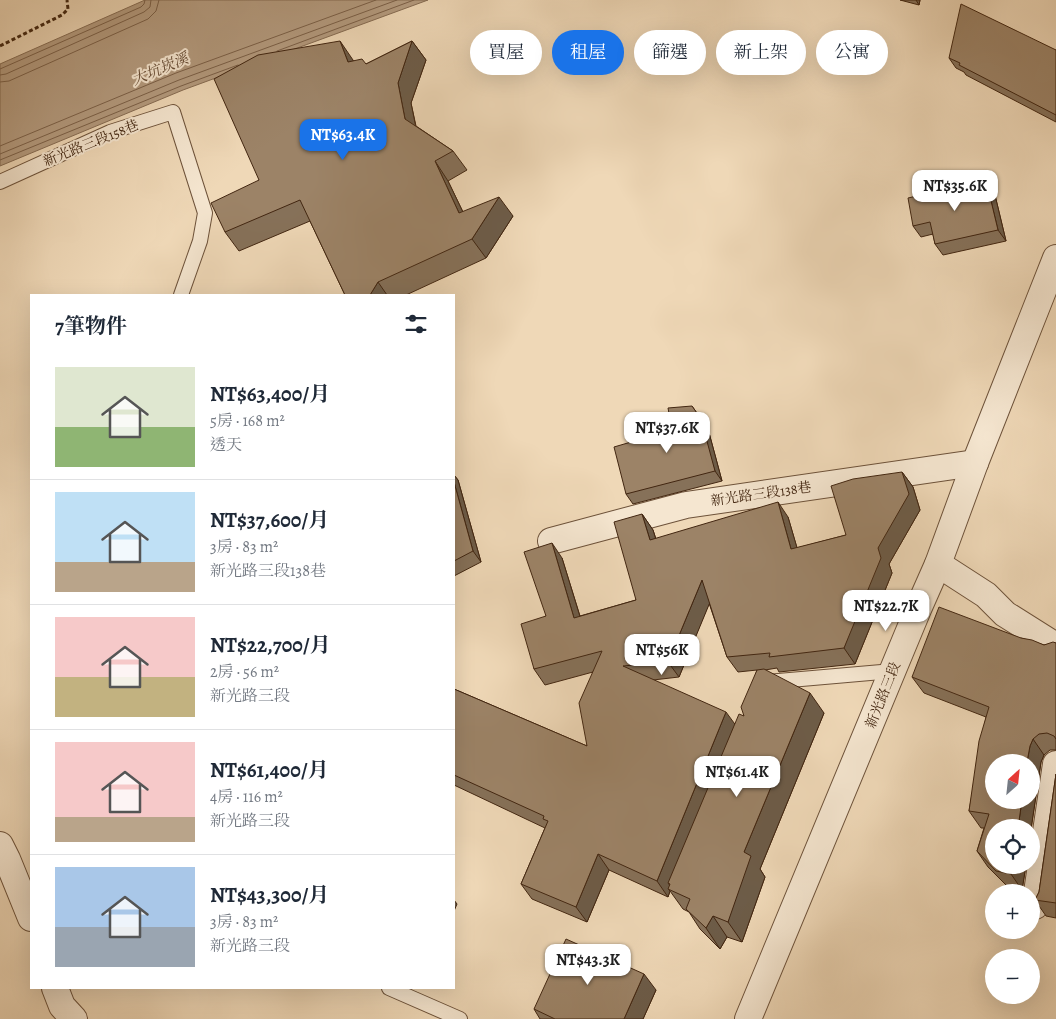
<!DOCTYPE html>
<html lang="zh-TW">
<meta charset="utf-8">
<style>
body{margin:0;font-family:Alegreya,"Noto Serif TC",serif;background:#f6f6f7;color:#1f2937;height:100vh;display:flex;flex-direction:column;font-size:19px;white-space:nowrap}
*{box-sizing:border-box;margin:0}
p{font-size:16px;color:#747a83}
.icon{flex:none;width:28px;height:28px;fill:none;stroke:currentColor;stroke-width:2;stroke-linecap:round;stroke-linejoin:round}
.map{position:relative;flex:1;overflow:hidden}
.side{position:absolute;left:30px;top:294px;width:425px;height:695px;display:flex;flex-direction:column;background:#fff;border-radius:0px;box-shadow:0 5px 20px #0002}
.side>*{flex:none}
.hud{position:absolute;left:470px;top:30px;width:475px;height:45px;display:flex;gap:10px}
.needle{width:32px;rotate:27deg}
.tools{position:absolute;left:985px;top:754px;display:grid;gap:10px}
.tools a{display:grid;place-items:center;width:55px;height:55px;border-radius:50%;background:#fff;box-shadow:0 5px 20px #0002;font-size:25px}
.price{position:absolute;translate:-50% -42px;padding:0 11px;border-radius:10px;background:#fff;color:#222;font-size:16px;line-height:32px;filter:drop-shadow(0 1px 2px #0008)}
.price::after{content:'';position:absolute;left:50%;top:30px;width:15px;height:11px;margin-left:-8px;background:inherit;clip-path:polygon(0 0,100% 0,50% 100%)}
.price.on{background:#1a73e8;color:#fff}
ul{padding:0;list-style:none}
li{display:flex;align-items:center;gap:15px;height:125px;padding:0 25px}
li+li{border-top:1px solid #e0e1e3}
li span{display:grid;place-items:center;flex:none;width:140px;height:100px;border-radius:0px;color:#555}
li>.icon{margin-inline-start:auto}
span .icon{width:60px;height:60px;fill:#fffc;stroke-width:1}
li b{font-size:21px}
h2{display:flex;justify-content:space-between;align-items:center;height:60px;padding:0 25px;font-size:21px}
.chip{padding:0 18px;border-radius:22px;background:#fff;box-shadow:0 5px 20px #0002;font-size:18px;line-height:45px}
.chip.on{background:#1a73e8;color:#fff}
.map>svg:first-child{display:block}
.water{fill:#b49b7f;stroke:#866c53}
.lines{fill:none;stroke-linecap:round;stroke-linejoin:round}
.shore{stroke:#7b6048;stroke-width:1}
.service-casing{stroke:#6d523a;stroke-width:16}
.minor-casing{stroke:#6d523a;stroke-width:28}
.path{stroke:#422611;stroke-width:3;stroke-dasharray:4 2.5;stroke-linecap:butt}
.service{stroke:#f5e6d0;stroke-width:14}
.minor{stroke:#f5e6d0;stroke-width:26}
.wall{fill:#867159;stroke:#422611;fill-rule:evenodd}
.shaded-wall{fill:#6d5c48;stroke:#422611}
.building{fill:#9c8367;stroke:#422611}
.labels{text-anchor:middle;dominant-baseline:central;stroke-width:4;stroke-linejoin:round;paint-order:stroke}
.street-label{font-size:14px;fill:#422611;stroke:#f5e6d0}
.water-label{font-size:15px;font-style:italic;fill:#644932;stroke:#f5e6d0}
</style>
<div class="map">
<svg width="1056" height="1019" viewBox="0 0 1056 1019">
<rect width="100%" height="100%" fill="#efd8b7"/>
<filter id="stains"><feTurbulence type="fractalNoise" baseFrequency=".004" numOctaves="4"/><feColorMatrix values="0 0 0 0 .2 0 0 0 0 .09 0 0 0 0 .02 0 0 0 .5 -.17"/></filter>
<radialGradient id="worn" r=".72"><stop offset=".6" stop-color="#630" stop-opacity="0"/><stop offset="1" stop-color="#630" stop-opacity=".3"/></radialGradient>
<polygon class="water" points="145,0 428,0 183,90 0,166 0,64"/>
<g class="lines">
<g class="shore">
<polyline points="277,51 414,0"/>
<polyline points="0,69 141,7 144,4 145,0"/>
<polyline points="0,75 6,74 144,12 150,7 151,0"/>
<polyline points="0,82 9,81 148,19 156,11 159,0"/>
<polyline points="0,146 176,73 376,0"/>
<polyline points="0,154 179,80 397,0"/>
<polyline points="0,160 181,86 238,65"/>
</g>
<defs>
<g id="service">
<polyline points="0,182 110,132 173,112 205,213 200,241 181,295"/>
<polyline points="767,682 893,671"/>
<polyline points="389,988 460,1019"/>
</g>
<g id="minor">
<polyline points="551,541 686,505 975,463"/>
<polyline points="938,564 986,595 1005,614 1056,646"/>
<polyline points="0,845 7,859 31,918"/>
<polyline points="1035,906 1056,764"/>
<polyline points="55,988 62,1006 74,1019"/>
<polyline points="748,1019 919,607 938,564 975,463 1056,258"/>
</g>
</defs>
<use href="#service" class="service-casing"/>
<use href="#minor" class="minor-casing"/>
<polyline class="path" points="0,46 62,15 68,9 67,0"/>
<use href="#service" class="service"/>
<use href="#minor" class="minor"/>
</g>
<g class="wall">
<polygon points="900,0 920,0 919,5"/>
<polygon points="412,41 426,60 411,103 416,126 453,151 467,170 448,181 463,212 513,216 486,258 406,295 345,295 310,221 239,251 225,232 259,180 353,61 366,64"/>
<polygon points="1056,50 1056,122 966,75 964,72 956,68 949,58"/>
<polygon points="994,191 1006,241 943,255 935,244 933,234 921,237 913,226"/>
<polygon points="708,429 722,481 633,504 626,494"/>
<path d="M 902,472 L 913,487 L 920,510 L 889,564 L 892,573 L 855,664 L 779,672 L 777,668 L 765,670 L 824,713 L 760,869 L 765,877 L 742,942 L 727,937 L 720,949 L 700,929 L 689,912 L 683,909 L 670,891 L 668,897 L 609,870 L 587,922 L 532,899 L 521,884 L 545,828 L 454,785 L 454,689 L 587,746 L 593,672 L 545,685 L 534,669 L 546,616 L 562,558 L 580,616 L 636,600 L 642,514 L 653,530 L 656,539 L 788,517 L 797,548 L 846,535 ZM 709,603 L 727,657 L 738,672 L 757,670 L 744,716 L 734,724 L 653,680 L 679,677 Z"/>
<polygon points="454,475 458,480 481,562 454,576"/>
<polygon points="1021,638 1044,645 1056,643 1056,750 1050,750 1044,755 1041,762 1031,829 1031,828 994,865 1026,865 1022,890 1008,887 988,867 977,851 984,828 981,828 969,811 986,717 924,693 912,677"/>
<polygon points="1056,774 1056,918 1046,916 1035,900 1039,892"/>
<polygon points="656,990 643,1019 540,1019 534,1009"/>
</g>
<g class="shaded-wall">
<polygon points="916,0 920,0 919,5"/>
<polygon points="340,41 353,60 362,82 348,62"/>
<polygon points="412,41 426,60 411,103 418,138 405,119 398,83"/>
<polygon points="435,161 448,181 473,233 459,213"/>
<polygon points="986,180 994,191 1006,241 998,230"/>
<polygon points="499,197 513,216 486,258 472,239"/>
<polygon points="378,282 387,295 370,295"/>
<polygon points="692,406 708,429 722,481 715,471"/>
<polygon points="902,472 913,487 920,510 889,564 892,573 855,664 844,648 878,548"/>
<polygon points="454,475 458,480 481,562 473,551 454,482"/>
<polygon points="778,502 788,517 802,565 791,549"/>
<polygon points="642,514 653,530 661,556 650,540"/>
<polygon points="552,543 562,558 585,633 574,618"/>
<polygon points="702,580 713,595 679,677 668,662"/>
<polygon points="810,693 824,713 760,869 765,877 742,942 728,922 744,852"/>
<polygon points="726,712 737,727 670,884 668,883 671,887 668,889 670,891 668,897 657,881"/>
<polygon points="1033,739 1044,755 1041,762 1031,829 1031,828 1018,828 1022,800 1031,800 1031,762 1027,762 1030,746"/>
<polygon points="598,854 609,870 587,922 576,907"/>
<polygon points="1012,865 1026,865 1022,890 1011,874"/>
<polygon points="454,900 457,904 454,911"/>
<polygon points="713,916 727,937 720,949 706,928"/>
<polygon points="644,974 656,990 643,1019 624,1019"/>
</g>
<g class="building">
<polygon points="961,4 1056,50 1056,115 959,65 960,63 949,58"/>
<polygon points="340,41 348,62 362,59 366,64 412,41 398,83 405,119 453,151 435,161 459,213 499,197 472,239 378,282 370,295 345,295 300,200 225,232 211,203 259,180 214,79 258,55"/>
<polygon points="986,180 998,230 935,244 930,222 913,226 908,198"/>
<polygon points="692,406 701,419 715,471 626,494 614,447 672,430 668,408"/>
<polygon points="902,472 909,494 878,548 881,558 844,648 769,657 770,653 727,657 702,580 668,662 623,666 726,712 657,881 598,854 576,907 521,884 548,821 543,819 544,816 454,775 454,689 587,746 579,703 602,651 534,669 521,624 546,616 524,552 552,543 574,618 636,600 614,522 642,514 650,540 778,502 791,549 846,535 831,486 853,479"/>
<polygon points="454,482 473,551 454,561"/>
<polygon points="939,607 1021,638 1032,640 1044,645 1053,642 1056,643 1056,739 1054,736 1047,733 1039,734 1033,739 1030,746 1027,762 994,762 994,800 1022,800 1018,828 994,828 994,865 1012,865 1011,874 996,871 977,851 989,814 969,811 979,741 989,707 912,677"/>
<polygon points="764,669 810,693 744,852 751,856 728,922 713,916 706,928 686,909 690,899 668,889 670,884 668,883 739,714 744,716 741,707 757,670"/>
<polygon points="1056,774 1056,903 1035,900 1039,892"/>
<polygon points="566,939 644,974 624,1019 555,1019 534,1009"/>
</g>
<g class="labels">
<g class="street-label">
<text transform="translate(91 143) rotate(-22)">新光路三段158巷</text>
<text transform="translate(761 494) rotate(-8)">新光路三段138巷</text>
<text transform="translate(883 695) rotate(-68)">新光路三段</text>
</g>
<g class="water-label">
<text transform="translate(160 69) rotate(-23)">大坑崁溪</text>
</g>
</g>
<rect width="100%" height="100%" filter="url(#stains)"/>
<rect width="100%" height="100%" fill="url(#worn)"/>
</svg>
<div class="tools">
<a><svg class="needle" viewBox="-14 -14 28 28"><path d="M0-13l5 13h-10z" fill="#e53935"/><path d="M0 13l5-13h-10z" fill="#747a83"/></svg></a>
<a><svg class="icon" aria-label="locate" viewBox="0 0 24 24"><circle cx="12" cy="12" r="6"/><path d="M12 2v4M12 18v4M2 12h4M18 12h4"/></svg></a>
<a>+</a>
<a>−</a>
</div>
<b class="price on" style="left:343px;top:161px">NT$63.4K</b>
<b class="price" style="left:955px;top:212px">NT$35.6K</b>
<b class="price" style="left:667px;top:454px">NT$37.6K</b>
<b class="price" style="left:886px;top:632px">NT$22.7K</b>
<b class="price" style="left:662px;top:676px">NT$56K</b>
<b class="price" style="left:737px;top:798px">NT$61.4K</b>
<b class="price" style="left:588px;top:986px">NT$43.3K</b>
<div class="hud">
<a class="chip">買屋</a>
<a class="chip on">租屋</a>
<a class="chip">篩選</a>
<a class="chip">新上架</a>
<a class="chip">公寓</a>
</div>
<section class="side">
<h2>7筆物件<svg class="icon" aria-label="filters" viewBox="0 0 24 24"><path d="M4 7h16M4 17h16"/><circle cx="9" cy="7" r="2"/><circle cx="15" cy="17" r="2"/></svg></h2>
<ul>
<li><span style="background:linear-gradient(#dfe7d0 60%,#8fb573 0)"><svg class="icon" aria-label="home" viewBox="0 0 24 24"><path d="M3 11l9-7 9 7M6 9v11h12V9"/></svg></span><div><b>NT$63,400/月</b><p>5房 · 168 m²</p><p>透天</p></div></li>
<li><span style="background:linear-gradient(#bfe0f5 70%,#b9a48a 0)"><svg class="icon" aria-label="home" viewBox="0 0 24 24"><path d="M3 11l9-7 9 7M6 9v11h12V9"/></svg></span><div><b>NT$37,600/月</b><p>3房 · 83 m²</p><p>新光路三段138巷</p></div></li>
<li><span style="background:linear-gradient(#f6c9c9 60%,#c2b280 0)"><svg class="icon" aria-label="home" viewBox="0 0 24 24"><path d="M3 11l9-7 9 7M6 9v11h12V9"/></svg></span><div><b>NT$22,700/月</b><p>2房 · 56 m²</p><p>新光路三段</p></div></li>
<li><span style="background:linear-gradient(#f6c9c9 75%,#b9a48a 0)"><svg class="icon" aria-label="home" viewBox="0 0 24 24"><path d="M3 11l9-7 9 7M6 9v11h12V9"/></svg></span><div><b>NT$61,400/月</b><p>4房 · 116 m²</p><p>新光路三段</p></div></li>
<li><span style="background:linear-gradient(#a9c7e8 60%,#9aa5b1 0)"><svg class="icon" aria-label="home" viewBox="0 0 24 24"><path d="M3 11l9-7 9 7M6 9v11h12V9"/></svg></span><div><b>NT$43,300/月</b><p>3房 · 83 m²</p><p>新光路三段</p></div></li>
</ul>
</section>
</div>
